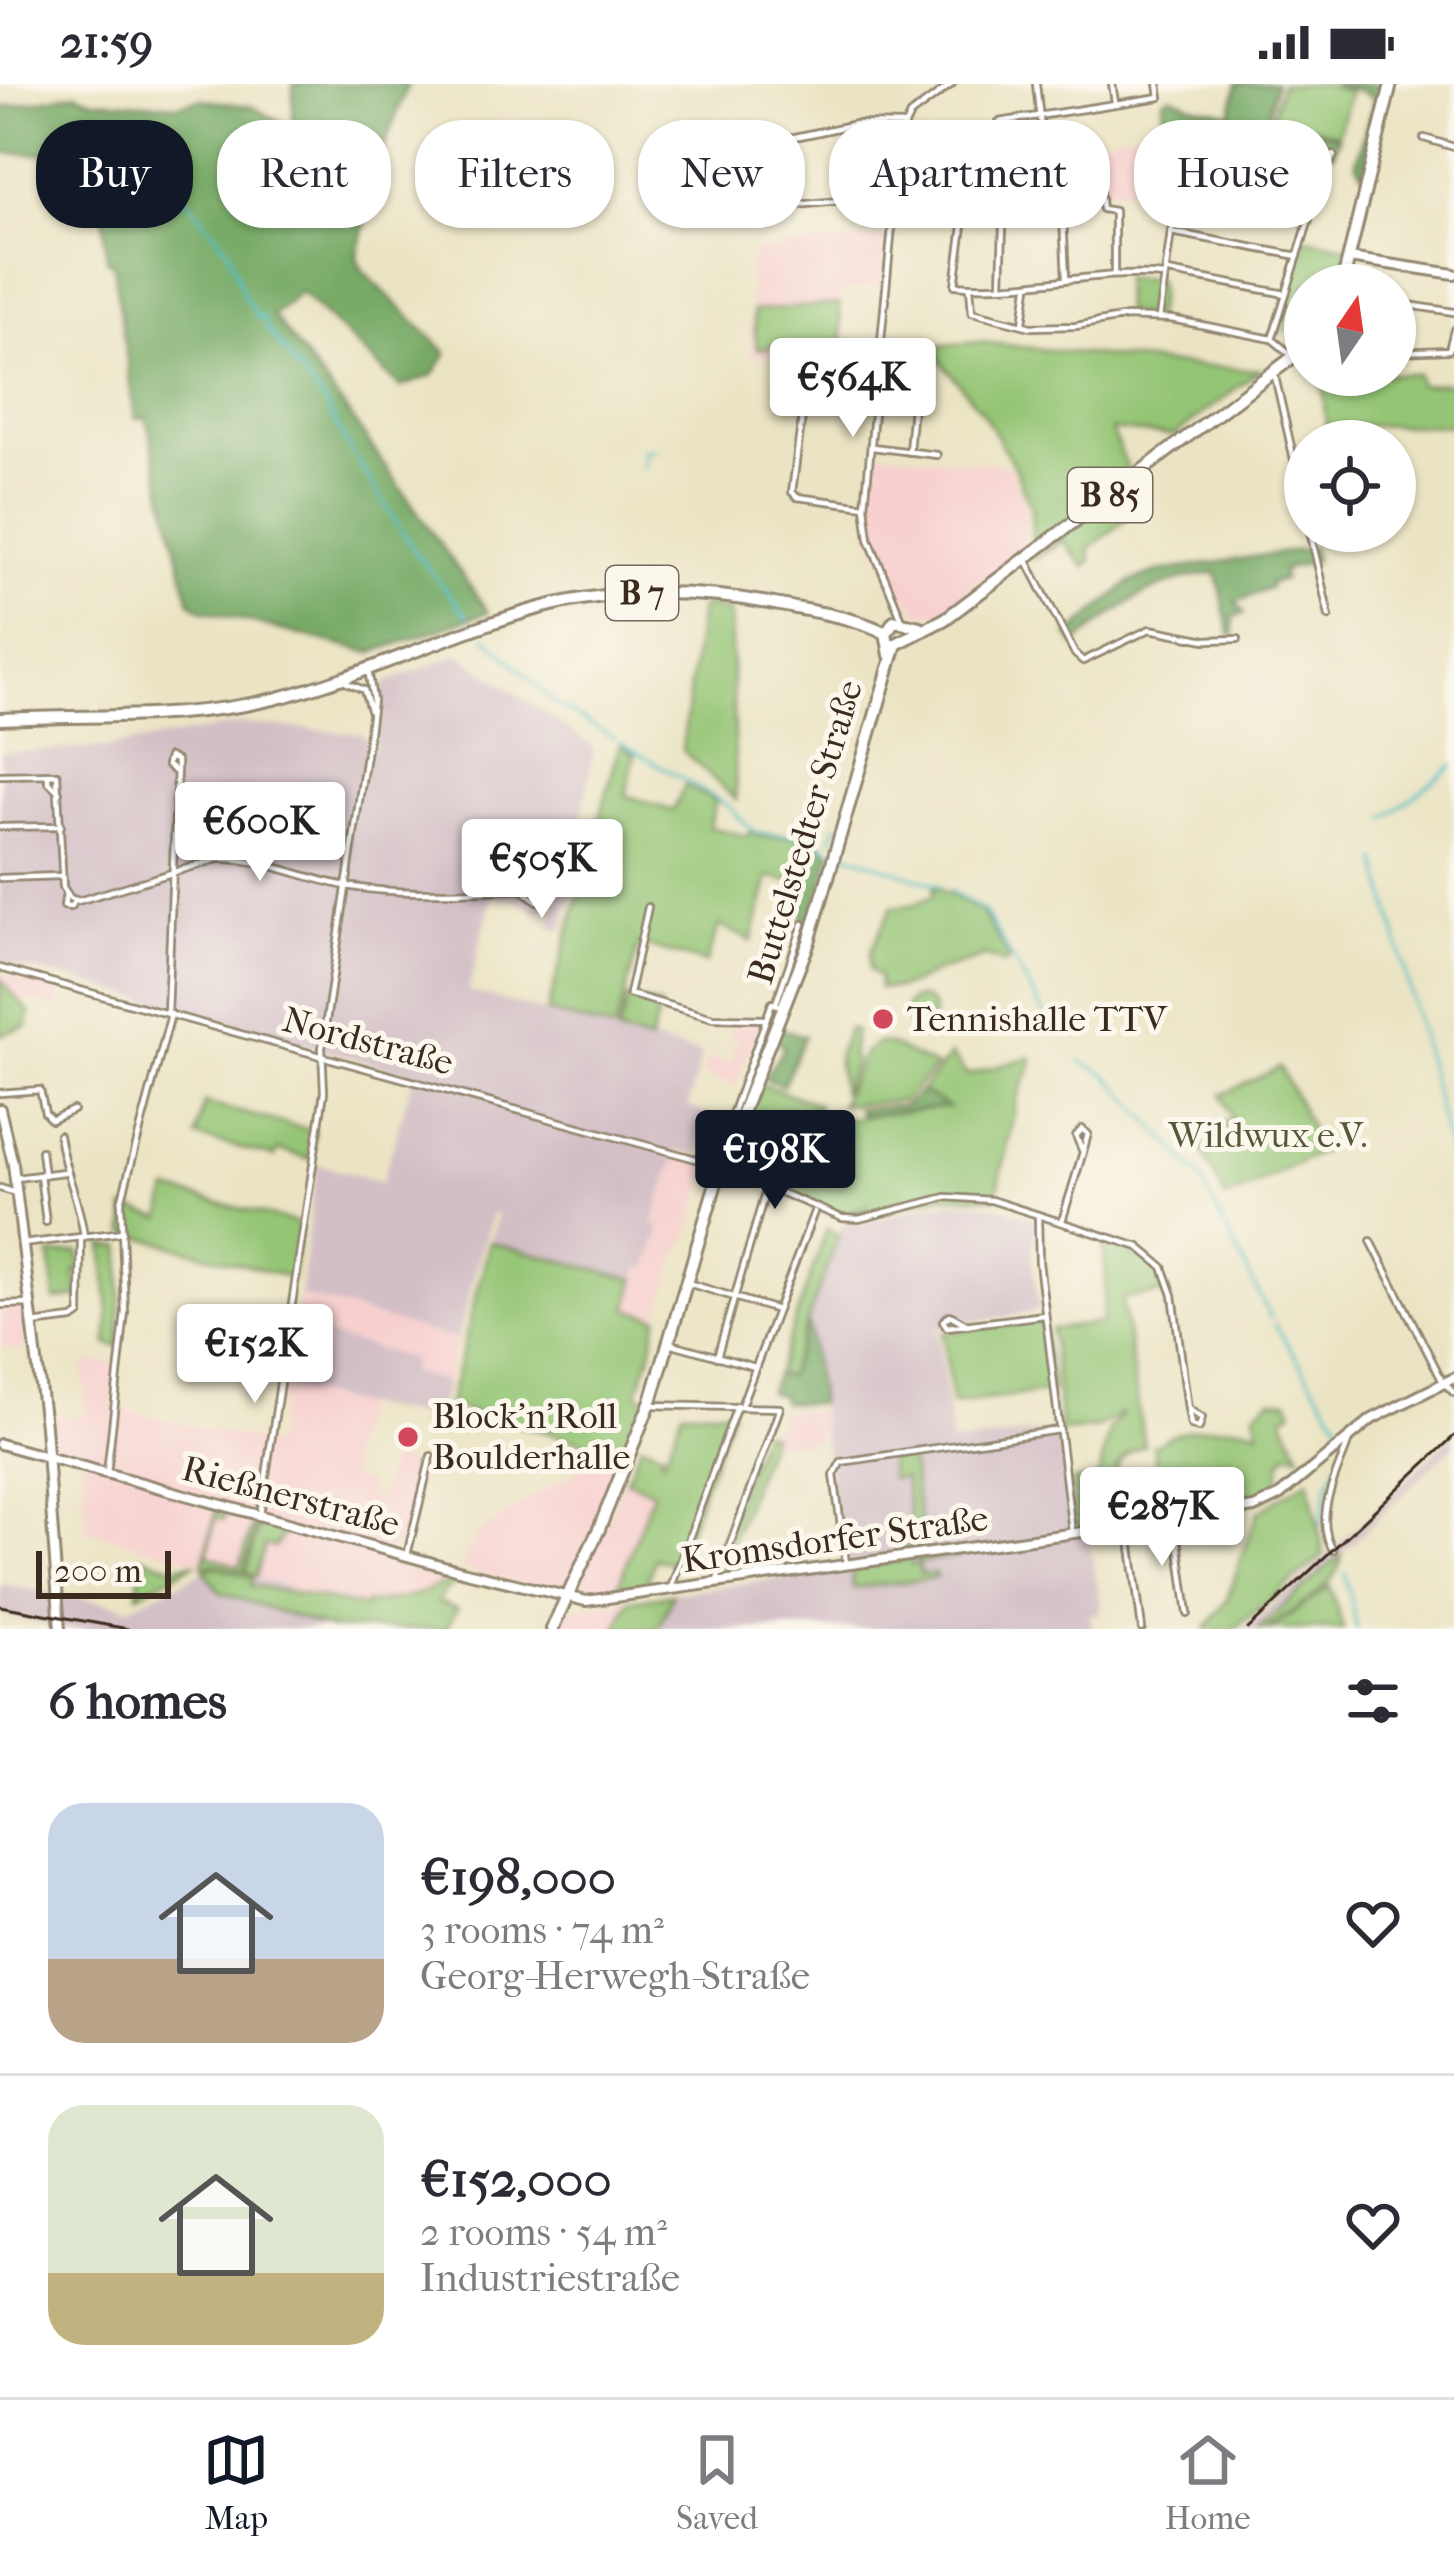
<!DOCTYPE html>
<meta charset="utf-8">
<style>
body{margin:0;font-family:"IM FELL French Canon",serif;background:#f7f7f7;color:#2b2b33;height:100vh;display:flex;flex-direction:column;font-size:45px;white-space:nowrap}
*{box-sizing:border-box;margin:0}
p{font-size:39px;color:#7c7c81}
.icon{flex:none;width:66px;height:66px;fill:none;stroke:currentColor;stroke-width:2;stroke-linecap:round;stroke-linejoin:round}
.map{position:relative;height:1545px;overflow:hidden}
.panel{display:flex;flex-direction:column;background:#fff;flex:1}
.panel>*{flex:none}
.hud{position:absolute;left:36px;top:36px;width:1383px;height:108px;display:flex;gap:24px}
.needle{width:78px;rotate:13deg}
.tools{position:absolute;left:1284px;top:180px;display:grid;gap:24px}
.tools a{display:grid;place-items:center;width:132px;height:132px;border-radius:50%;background:#fff;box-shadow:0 3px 9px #0004;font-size:60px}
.scale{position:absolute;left:36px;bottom:30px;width:135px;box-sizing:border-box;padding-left:12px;border:6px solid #3b2a1e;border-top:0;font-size:33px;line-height:42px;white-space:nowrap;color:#3b2a1e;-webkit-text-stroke:9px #fbf7ec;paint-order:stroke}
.price{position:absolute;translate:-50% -102px;padding:0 27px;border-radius:12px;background:#fff;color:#222;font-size:39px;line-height:78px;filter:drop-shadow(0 3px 6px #0008)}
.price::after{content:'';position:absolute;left:50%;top:72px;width:36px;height:27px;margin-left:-18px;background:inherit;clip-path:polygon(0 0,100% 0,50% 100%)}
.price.on{background:#111827;color:#fff}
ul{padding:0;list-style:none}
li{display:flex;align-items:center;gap:36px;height:300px;padding:0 48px}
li+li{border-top:3px solid #e1e1e2}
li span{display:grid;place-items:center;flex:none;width:336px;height:240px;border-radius:36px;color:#555}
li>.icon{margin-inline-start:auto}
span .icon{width:144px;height:144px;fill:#fffc;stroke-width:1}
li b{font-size:51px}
h2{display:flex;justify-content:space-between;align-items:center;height:144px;padding:0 48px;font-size:51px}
.chip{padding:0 42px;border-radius:48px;background:#fff;box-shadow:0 3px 9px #0004;font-size:42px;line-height:108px}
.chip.on{background:#111827;color:#fff}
.status{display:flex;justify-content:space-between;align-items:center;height:84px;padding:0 60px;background:#fff;direction:ltr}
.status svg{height:33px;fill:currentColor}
.dock{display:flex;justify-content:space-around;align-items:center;height:168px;border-top:3px solid #e1e1e2;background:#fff;font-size:33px;color:#7c7c81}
.dock a{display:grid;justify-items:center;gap:6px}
.dock .on{color:#111827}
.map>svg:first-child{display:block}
.built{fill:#f7d0cf}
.industrial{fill:#d2bec5}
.green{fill:#94c575;stroke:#68784a;stroke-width:3}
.forest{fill:#7a6;stroke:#596a42;stroke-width:3}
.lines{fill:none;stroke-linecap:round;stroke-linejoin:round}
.stream{stroke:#4ebdc3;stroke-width:3}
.street-casing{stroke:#938771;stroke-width:10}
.secondary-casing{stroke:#938771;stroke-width:14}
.primary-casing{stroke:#938771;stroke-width:16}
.street{stroke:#fff;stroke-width:4.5}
.secondary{stroke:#fff;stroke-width:8}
.primary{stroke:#fff;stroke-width:10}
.rail{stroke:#3b2a1e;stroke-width:3}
.poi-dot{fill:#d1495b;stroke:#fbf7ec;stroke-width:4.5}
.labels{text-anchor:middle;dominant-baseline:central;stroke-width:10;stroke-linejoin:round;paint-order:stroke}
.shield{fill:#fbf7ec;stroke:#75685c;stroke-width:3}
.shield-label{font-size:33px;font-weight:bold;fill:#3b2a1e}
.street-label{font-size:36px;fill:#3b2a1e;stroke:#fbf7ec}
.poi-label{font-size:36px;fill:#3b2a1e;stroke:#fbf7ec;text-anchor:start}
.park-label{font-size:36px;fill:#565838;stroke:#fbf7ec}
</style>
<div class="status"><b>21:59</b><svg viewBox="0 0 49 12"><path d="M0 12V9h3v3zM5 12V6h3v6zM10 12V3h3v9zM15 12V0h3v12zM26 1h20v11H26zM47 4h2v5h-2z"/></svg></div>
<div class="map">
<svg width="1454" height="1545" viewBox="0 0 1454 1545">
<rect width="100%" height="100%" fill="#fbf7ec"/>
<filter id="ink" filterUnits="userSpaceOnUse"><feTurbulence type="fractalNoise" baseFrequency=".00833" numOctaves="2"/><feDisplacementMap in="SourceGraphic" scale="24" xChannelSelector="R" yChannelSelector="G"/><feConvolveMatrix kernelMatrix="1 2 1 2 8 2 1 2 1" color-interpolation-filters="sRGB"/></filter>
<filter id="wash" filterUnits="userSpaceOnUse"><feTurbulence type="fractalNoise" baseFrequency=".004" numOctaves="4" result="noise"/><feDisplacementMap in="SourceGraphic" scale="48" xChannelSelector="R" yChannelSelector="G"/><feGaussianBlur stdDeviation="2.7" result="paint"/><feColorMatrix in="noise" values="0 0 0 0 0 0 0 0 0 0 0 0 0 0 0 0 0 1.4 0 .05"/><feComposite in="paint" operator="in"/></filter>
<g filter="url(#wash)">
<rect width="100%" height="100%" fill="#ebe4c4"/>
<g class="built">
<polygon points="1162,41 1149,100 1103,107 1087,101 1069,104 1065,68 1076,61"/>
<polygon points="887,153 883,202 840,208 847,264 751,273 751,167"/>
<polygon points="876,367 1009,382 1027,426 1023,468 975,499 960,517 936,530 918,528 906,512 901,513 871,451 869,409"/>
<polygon points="0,889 63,905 58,924 17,914 0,895"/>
<polygon points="752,935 763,936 735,1002 702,990 707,974 729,980 738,955 730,950 735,937"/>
<polygon points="675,1072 709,1081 691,1146 677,1173 658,1233 628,1225 640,1182 660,1143 653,1141"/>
<polygon points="300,1211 457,1256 446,1299 409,1288 412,1276 328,1251 318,1285 288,1277"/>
<polygon points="0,1223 22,1223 27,1264 7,1266 6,1261 0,1262"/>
<polygon points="102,1278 117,1280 113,1323 273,1361 283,1302 362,1322 347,1380 351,1382 349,1394 369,1399 366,1411 379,1414 391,1374 424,1384 404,1465 392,1462 375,1498 390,1475 456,1492 413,1513 365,1522 286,1510 287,1503 87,1446 82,1374 53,1362 49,1333 85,1331 84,1280"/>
<polygon points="781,1326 817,1326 823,1329 826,1349 819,1350 817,1356 807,1358 769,1359"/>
<polygon points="594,1369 625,1371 564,1511 460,1484 477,1453 526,1417 579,1386"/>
<polygon points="624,1396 652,1407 615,1508 581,1511 578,1505"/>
<polygon points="628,1515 617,1545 558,1545 568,1526 578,1520 575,1525"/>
</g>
<g class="industrial">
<polygon points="460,570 594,664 573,785 548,789 549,797 575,801 563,846 550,843 560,806 555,807 544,826 535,828 517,816 492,813 468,907 701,970 688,1022 707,1030 698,1071 677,1067 653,1140 661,1143 648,1184 640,1183 636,1196 490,1158 497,1131 492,1129 457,1256 300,1211 317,1080 382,1098 414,991 65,893 0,879 0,668 106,664 242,640 363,650 373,667 385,599"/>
<polygon points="960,1117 991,1121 1030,1132 1036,1139 1032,1168 1039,1227 937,1244 952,1360 1059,1346 1072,1447 1088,1450 1102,1528 1090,1531 1092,1545 617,1545 628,1515 842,1486 808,1239 843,1139 862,1139 930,1120"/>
<polygon points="327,1251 412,1275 410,1288 446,1299 437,1334 362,1322 283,1302 288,1277 318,1284"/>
<polygon points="1454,1350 1454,1360 1326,1485 1258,1545 1243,1545 1323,1476"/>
<polygon points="214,1482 288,1503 287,1510 364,1521 413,1513 456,1492 464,1495 442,1509 398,1524 392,1545 59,1545 0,1530 0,1500 130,1523"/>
</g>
<g class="green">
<polygon points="1281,0 1322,0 1350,8 1338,50 1272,32"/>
<path d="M 1306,154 L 1348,163 L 1339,201 L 1305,201 C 1305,235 1309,239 1275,250 L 1282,228 L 1287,228 L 1285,216 Z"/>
<polygon points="1123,193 1157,196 1159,211 1155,230 1124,230"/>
<polygon points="839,220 843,258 757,265 753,227"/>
<polygon points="980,258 1169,280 1260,286 1174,352 1111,346 1130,389 1033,463 1031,424 1014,382 983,329 937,272 939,263 944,261"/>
<polygon points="1417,290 1419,301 1454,299 1454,341 1326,342 1322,291"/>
<polygon points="1114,412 1131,431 1089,465 1091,477 1085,483 1063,457 1032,476"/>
<polygon points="706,521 730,528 736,716 682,666 700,525"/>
<polygon points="620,660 635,670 626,711 673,727 685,701 716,718 709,743 747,752 749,748 762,753 798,753 805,758 801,800 769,793 752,857 719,841 706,879 639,860 615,947 547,928"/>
<path d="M 934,802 L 982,828 L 1010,875 L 1005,880 L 985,872 C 969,880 952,881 936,888 C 912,898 907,907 879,904 L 879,893 L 870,886 L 870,868 L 892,823 L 913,821 L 933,812 Z"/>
<polygon points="0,895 30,929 28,942 0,951"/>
<polygon points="628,914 660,922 650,958 618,950"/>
<circle cx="919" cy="928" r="14"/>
<polygon points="848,944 855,947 851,973 855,976 842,1010 837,973"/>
<polygon points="877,959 889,960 936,983 903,1017 840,1021 863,970"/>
<polygon points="951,971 967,991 1031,973 1033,978 1017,1015 996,1114 943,1111 854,1132 855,1128 869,1125 868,1120 843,1130 834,1128 735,1083 730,1076 757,999 818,1020 816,1026 809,1024 797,1058 837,1070 835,1036 946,1023 921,1007"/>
<polygon points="1280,983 1322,1067 1226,1115 1201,1065 1223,1053 1220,1042 1232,1034 1222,1011"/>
<polygon points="204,1019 315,1047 311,1075 278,1066 275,1073 196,1053"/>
<polygon points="168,1106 300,1140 292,1194 126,1149 125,1124 162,1134"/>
<polygon points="827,1145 839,1150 787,1293 776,1290"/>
<path d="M 1103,1157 L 1150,1177 L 1167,1209 L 1122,1214 L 1144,1362 C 1106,1374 1113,1404 1114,1437 L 1076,1442 L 1072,1398 L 1099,1393 L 1109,1347 L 1123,1329 L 1098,1344 L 1061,1348 L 1051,1245 L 1102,1239 L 1106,1192 Z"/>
<polygon points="103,1158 105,1162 122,1162 119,1263 107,1260 109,1232"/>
<polygon points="490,1158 636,1196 628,1225 658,1233 650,1273 637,1309 648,1315 625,1371 594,1369 598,1362 448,1322"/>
<polygon points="79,1168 80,1188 75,1187 80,1213 55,1216 50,1171"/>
<polygon points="1041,1237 1052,1307 952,1320 943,1249"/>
<path d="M 1271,1315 L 1288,1316 L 1293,1326 L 1283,1333 L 1300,1370 L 1287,1369 L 1280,1380 L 1278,1406 L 1262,1416 L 1163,1429 L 1153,1361 C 1160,1360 1164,1355 1170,1352 C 1189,1343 1241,1338 1259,1347 L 1255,1328 Z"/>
<polygon points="683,1326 732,1326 675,1481 655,1474 645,1503 616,1508 653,1407 626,1396 641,1360 663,1368 660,1375 664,1376"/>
<polygon points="762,1347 771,1350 718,1494 706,1496"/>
<polygon points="910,1373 924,1465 900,1469 900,1463 913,1460 904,1394 891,1395 888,1376"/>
<polygon points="1309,1395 1324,1471 1234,1545 1206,1545 1227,1515 1258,1428"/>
<polygon points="216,1426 225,1429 224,1436 215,1434 208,1471 240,1483 253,1437 256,1439 244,1489 215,1480 203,1482"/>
<polygon points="259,1440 302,1450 285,1447 275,1463 265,1461 256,1492 246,1488"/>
<polygon points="959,1469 960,1473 919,1479 920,1490 935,1489 936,1494 853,1504 852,1491 856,1484 910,1475 912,1481 918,1480 917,1474"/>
<path d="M 1341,1471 C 1342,1501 1291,1527 1266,1545 L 1258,1545 Z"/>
<polygon points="140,1472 177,1484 179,1481 197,1479 138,1510"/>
<path d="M 215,1482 L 252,1493 L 251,1501 L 365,1523 L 366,1519 C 401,1517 426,1510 457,1492 L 463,1495 L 442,1509 L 438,1518 L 457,1525 L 446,1545 L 330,1545 L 220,1508 L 204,1486 Z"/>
<polygon points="1330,1502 1343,1545 1270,1545"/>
<polygon points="673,1510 658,1545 617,1545 629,1516"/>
</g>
<g class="forest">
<polygon points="293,0 408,0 380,74 357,175 363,187 447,269 433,291 400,303 300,208 273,232 342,321 488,528 372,569 203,526 190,518 146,333 135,335 113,178 107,177 99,71 0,69 0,24 76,9 93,16 176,21 201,15 253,23 293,45"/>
<polygon points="1237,0 1275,0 1268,32 1339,53 1334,70 1278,54 1163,31 1163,15 1171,12 1192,21 1231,29"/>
<polygon points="1332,0 1380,0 1382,12 1365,93 1356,78 1374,17 1367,10"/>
<path d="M 1312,464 L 1315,477 L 1283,486 L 1283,496 L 1269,499 L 1270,504 L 1236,518 L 1244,529 L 1233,533 L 1234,552 L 1230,551 L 1217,489 C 1160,494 1116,523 1075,561 L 1068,552 L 1130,498 L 1157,488 Z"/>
<polygon points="811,755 832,768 812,838 804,836 802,828"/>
<polygon points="778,944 804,952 783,1002 764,994 784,964 775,952"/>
<polygon points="921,1007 948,1023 860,1032 857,1025 904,1022"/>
<polygon points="808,1239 819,1320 782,1318 782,1312 768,1308 776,1290 787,1292"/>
</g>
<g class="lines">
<g class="stream">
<polyline points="165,88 229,167 244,212 258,235 262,232 265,234 265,241"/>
<polyline points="267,244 327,323 353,371"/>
<polyline points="357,376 415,468 467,532"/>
<polyline points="643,384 645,366 655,366"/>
<polyline points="485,552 556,620 614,654"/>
<polyline points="622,659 728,722 755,749 811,753 831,766"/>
<polyline points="1385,735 1454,681"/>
<polyline points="832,755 837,740"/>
<polyline points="841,768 940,802"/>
<polyline points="1378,777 1454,1087"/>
<polyline points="950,807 984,827 1054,946"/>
<polyline points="1081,977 1107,991 1200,1093 1271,1234"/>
<polyline points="1275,1241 1345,1348"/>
<polyline points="1321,1440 1328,1400 1341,1372"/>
<polyline points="1345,1490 1357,1545"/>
</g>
</g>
</g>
<g filter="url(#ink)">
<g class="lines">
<defs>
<g id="street">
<polyline points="1036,0 1043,62"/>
<polyline points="1112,0 1115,18"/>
<polyline points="999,38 1160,13 1158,0"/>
<polyline points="769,51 781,56 856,40 903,41"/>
<polyline points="1424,54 1454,63"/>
<polyline points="1100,107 1102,125 1114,127 1114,190"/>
<polyline points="1179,109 1309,135"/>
<polyline points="1051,122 1051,132 1063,132 1066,195"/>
<polyline points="763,124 895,112"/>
<path d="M 965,127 L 955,201 C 1026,208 1094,185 1165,192"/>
<polyline points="996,127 996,137 1003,142 1001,201"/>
<polyline points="1171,148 1298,172"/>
<polyline points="1168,188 1286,210"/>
<polyline points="970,203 972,228 1031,243 1076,242 1127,233 1171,235 1272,255 1293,272"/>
<polyline points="1395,219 1454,228"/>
<polyline points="1159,234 1171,148 1189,68 1266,81 1322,97"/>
<polyline points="1023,239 1028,203"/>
<polyline points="1273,252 1320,100 1334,71"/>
<polyline points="1395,268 1449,266 1454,246"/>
<polyline points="1274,288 1305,424"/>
<polyline points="872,363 937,371"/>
<polyline points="909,368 915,299"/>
<polyline points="865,422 797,413 792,408 806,302 878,311"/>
<polyline points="1310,447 1329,532"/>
<polyline points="1026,475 1075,570 1083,577 1150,545 1206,556 1238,555"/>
<polyline points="903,538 869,455 865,422 901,50 910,31 952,0"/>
<polyline points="345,598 364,606 370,626"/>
<polyline points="48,690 48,697 59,708"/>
<path d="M 0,691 L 57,690 L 63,803 L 70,814 L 78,817 L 218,775 C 262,774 303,794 346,802 C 409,813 479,806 543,805"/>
<polyline points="0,743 61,742"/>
<polyline points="0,794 62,792"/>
<polyline points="521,805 537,817 543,805"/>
<polyline points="66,809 64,822 70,823 76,816"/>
<polyline points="648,823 629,910 713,934 766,935"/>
<polyline points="0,884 707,1078 842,1134 859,1135 946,1113 991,1116 1139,1163 1163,1183 1173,1211 1188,1325 1191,1341 1199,1344 1202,1334 1188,1325"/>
<polyline points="776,919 803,840"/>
<polyline points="167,929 177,684 177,677 169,673 167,681 176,688"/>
<polyline points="0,1009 40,1006 45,1029 51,1036 73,1026"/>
<path d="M 59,1051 C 64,1087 80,1117 84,1153"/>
<polyline points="41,1067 44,1091"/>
<polyline points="714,1080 772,919 780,922"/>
<polyline points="40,1091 46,1138"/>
<polyline points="16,1094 64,1088"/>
<polyline points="0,1104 16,1109"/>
<polyline points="1038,1133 1039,1178 1072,1448"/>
<polyline points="1062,1137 1083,1068 1076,1052 1082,1045 1088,1050 1083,1068"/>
<polyline points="1371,1157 1443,1298 1454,1309"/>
<polyline points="22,1160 123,1148"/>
<polyline points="691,1200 777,1226"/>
<polyline points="0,1221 30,1220"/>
<polyline points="32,1240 73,1235 80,1230 81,1153"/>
<polyline points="968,1241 950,1231 943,1237 947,1243 1045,1231"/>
<polyline points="669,1259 755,1283"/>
<polyline points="717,1273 767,1102"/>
<polyline points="650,1321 780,1324 716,1499"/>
<polyline points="741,1322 814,1128"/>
<polyline points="107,1389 125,1228 121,1118 171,930"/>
<polyline points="260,1431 324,1008 322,964 368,657 373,616 368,585"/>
<polyline points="1175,1435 1188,1530"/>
<polyline points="1128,1441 1142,1545"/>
<path d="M 1333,1466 C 1313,1433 1336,1393 1348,1359"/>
<polyline points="407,1471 431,1372"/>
<polyline points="846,1479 834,1391 841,1378 1059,1346"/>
<polyline points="670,1506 737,1322"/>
</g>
<g id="secondary">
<polyline points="1349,174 1454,190"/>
<polyline points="0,1025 13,1080 45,1342 60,1545"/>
<polyline points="0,1360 462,1487 586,1517 1254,1424 1279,1412 1372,1335 1454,1294"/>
</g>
<g id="primary">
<polyline points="1342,201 1391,0"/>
<polyline points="886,549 894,537 920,543"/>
<path d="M 0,635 C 90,631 187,636 274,615 C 366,592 452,547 544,523 C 623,503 701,506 780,521 C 815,528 855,533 886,549 L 890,571"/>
<polyline points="552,1545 599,1445 652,1314 721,1082 809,858 896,560 945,535 1305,264"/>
</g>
</defs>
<use href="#street" class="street-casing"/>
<use href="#secondary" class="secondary-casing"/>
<use href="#primary" class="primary-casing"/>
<use href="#street" class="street"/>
<use href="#secondary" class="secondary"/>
<use href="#primary" class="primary"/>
<g class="rail">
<polyline points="0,1522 128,1545"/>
<polyline points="1248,1545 1454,1352"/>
</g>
</g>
</g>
<g class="poi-dot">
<circle cx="883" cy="935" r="12"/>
<circle cx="408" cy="1353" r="12"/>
</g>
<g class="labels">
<g class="shield">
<rect x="1068" y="384" width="84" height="54" rx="9"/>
<rect x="606" y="482" width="72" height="54" rx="9"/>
</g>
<g class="shield-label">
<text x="1110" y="411">B 85</text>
<text x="642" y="509">B 7</text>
</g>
<g class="street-label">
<text transform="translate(805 748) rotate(-73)">Buttelstedter Straße</text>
<text transform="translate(368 957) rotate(15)">Nordstraße</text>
<text transform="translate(291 1412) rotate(15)">Rießnerstraße</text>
<text transform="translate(835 1455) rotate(-8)">Kromsdorfer Straße</text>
</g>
<g class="poi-label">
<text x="907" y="935">Tennishalle TTV</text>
<text x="432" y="1332">Block'n'Roll<tspan x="432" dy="41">Boulderhalle</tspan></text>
</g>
<g class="park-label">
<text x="1268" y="1051">Wildwux e.V.</text>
</g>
</g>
</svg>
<div class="tools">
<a><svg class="needle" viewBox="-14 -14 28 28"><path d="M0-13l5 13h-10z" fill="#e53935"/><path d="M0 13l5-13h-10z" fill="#7c7c81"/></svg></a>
<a><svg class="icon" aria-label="locate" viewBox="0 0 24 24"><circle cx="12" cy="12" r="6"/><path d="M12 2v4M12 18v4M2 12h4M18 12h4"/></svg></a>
</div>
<div class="scale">200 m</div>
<b class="price" style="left:853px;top:356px">€564K</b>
<b class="price" style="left:260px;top:800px">€600K</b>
<b class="price" style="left:542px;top:837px">€505K</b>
<b class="price on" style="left:775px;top:1128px">€198K</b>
<b class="price" style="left:255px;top:1322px">€152K</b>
<b class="price" style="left:1162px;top:1485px">€287K</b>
<div class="hud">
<a class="chip on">Buy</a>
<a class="chip">Rent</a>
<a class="chip">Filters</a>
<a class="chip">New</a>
<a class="chip">Apartment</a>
<a class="chip">House</a>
</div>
</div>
<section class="panel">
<h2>6 homes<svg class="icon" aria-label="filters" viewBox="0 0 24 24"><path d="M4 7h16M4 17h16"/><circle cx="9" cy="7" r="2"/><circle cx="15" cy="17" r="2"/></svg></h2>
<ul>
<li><span style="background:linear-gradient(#c9d6e8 65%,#b9a48a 0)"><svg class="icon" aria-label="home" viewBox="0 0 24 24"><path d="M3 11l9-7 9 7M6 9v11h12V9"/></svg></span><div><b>€198,000</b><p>3 rooms · 74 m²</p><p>Georg-Herwegh-Straße</p></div><svg class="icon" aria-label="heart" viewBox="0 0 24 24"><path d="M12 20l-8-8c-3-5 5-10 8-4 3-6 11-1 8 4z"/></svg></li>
<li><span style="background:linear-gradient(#dfe7d0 70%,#c2b280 0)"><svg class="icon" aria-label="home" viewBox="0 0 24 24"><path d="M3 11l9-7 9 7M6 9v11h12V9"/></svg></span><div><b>€152,000</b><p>2 rooms · 54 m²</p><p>Industriestraße</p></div><svg class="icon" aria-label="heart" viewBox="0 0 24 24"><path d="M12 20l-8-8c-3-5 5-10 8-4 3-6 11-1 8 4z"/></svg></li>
</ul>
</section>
<nav class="dock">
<a class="on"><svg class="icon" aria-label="map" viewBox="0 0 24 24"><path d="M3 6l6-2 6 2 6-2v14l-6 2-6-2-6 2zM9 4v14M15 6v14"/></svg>Map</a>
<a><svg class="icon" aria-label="saved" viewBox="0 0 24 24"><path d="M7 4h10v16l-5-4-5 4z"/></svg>Saved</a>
<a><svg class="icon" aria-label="home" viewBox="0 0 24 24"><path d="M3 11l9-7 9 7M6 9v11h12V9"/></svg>Home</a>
</nav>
